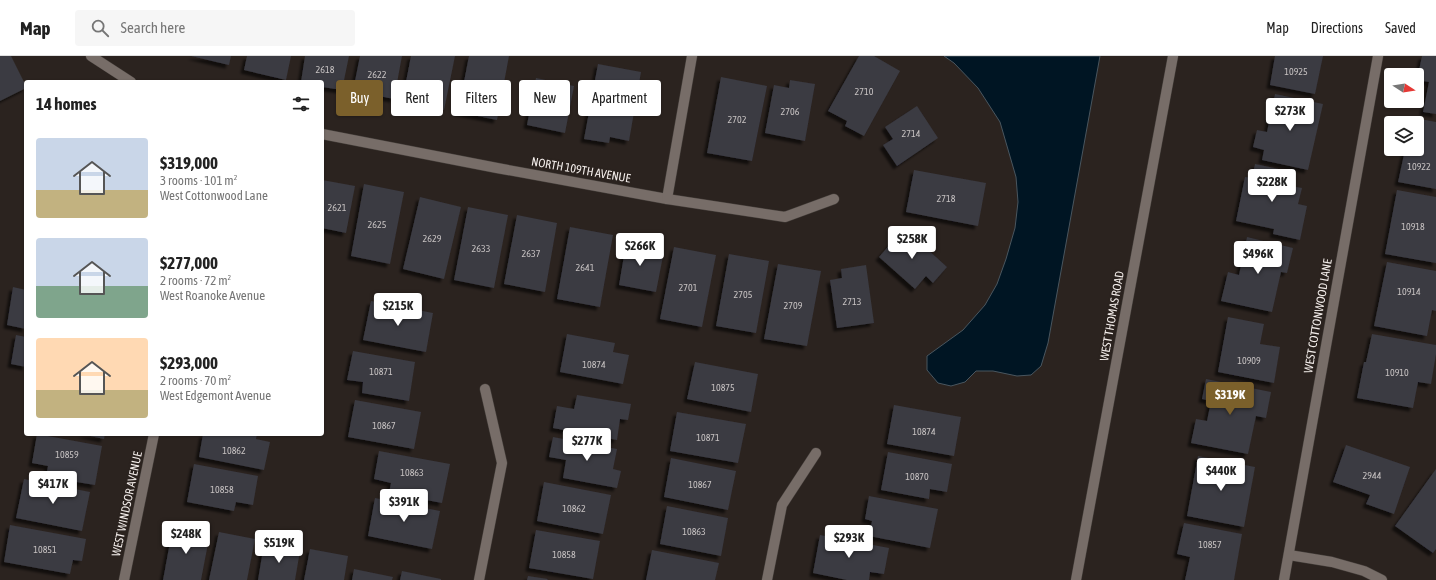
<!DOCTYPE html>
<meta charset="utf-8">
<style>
body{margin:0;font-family:"Asap Condensed",sans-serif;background:#f6f6f6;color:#222;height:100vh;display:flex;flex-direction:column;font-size:15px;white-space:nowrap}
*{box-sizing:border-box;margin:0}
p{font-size:13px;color:#767676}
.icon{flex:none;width:22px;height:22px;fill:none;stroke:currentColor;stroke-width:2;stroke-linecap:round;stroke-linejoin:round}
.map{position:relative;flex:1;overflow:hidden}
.side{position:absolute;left:24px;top:24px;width:300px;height:356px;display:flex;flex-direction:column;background:#fff;border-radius:4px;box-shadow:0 1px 3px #0004}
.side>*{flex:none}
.guide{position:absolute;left:336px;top:24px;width:380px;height:36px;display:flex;gap:8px}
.needle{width:26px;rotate:102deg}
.controls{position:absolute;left:1384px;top:12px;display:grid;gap:8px}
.controls a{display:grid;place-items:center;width:40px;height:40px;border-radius:4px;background:#fff;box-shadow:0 1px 3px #0004;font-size:20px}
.price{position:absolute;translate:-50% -34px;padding:0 9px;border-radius:4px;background:#fff;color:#222;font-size:13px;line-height:26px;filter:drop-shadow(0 1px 2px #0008)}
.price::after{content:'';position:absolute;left:50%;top:24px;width:12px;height:9px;margin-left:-6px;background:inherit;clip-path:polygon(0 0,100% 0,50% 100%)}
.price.on{background:#7b602b;color:#fff}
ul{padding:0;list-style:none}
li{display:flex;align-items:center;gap:12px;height:100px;padding:0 12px}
li span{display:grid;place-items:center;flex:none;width:112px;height:80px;border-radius:4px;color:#555}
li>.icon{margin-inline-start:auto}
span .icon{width:48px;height:48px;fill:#fffc;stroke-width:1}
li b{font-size:17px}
h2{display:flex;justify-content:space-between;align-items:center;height:48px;padding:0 12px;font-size:17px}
.chip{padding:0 14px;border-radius:4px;background:#fff;box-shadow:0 1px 3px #0004;font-size:14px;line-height:36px}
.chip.on{background:#7b602b;color:#fff}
header{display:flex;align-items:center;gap:24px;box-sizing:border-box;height:56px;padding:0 20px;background:#fff;border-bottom:1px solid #e0e0e0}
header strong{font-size:19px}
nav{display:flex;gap:22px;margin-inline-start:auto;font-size:14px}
.search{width:280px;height:36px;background:#f6f6f6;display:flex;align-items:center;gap:10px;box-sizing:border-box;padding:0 14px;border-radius:4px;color:#767676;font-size:15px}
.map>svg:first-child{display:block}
.water{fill:#001523;stroke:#49565f}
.building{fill:#3a3a42;filter:url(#shadow)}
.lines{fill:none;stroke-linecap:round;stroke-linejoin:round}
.street-casing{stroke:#443e3a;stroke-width:11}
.secondary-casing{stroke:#443e3a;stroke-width:11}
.street{stroke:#776d68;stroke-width:10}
.secondary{stroke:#776d68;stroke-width:10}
.labels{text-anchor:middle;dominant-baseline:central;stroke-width:4;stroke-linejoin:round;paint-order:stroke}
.number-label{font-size:10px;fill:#c5c0c0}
.street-label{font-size:12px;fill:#f3edea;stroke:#2b231f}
</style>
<header>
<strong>Map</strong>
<div class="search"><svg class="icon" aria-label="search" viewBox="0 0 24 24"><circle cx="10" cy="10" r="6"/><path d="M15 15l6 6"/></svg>Search here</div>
<nav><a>Map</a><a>Directions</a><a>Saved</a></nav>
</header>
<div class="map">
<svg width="1436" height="524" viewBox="0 0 1436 524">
<defs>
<filter id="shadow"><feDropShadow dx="-3.5" dy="3.5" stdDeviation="1" flood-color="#0009"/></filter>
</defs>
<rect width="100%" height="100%" fill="#2b231f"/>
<polygon class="water" points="944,0 1100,0 1048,287 1041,310 1031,319 1017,320 993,315 976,315 965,326 951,330 938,327 927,314 927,300 963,274 985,249 997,228 1006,203 1015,172 1018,146 1016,121 1000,66 978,32 954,7"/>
<g class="building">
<polygon points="0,0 11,0 26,30 26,32 0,45"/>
<polygon points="191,0 231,0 229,9"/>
<polygon points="247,0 291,0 286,24 244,14"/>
<polygon points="305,0 349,0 342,34 322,31 322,26 301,26"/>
<polygon points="360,0 402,0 394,43 353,35"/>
<polygon points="411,0 455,0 444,54 402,46"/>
<polygon points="469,0 509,0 497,64 458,56"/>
<polygon points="859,0 874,0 900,15 864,80 845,70 847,65 828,55"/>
<polygon points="1275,0 1323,0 1315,38 1270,29"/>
<polygon points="1422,0 1436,0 1436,58 1423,56 1429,26 1417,24"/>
<polygon points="598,8 641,16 629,85 610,81 609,87 584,83"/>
<polygon points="721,21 767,30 752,105 707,97"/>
<polygon points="536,22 574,30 565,77 527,69"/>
<polygon points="790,24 815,28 805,85 765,77 774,29 789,32"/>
<polygon points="1275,38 1323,48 1308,114 1262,104 1264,94 1253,91 1257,74 1267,76"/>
<polygon points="917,50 938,82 897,110 883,89 893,83 885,71"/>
<polygon points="1415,62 1436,66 1436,133 1398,126 1405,94 1417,93 1417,67 1415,67"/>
<polygon points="1255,108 1288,115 1285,129 1302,132 1298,148 1307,150 1300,184 1273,178 1274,173 1236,165 1245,121 1252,122"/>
<polygon points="914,114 986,127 978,170 906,156"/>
<polygon points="322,124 355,130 346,177 322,172"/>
<polygon points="364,128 404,136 390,208 351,200"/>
<polygon points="1397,134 1436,141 1436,207 1385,198"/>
<polygon points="420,141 461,151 444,223 403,213"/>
<polygon points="468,151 508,159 494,232 454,224"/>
<polygon points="517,159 557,167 545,236 504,228"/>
<polygon points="570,171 613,179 600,251 557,243"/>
<polygon points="904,172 947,211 933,227 926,220 915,233 879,201"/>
<polygon points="1247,181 1293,192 1287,217 1281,216 1272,256 1221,245 1228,216 1239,219"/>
<polygon points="627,182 649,186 647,197 663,200 656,236 619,229"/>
<polygon points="674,191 716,199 702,271 660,263"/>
<polygon points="729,198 769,205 756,277 716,270"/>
<polygon points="1387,206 1436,215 1436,255 1432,254 1427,280 1374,270"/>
<polygon points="778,208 821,215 807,290 764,283"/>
<polygon points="866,209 874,267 837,272 830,224 842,222 841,213"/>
<polygon points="13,231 26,234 26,273 7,269"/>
<polygon points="371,245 433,257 426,296 363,284"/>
<polygon points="1228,261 1264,268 1260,288 1280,291 1274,327 1218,316"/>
<polygon points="567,278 615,287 613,296 629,299 623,328 560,316"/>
<polygon points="1372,278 1436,289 1436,298 1431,328 1418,326 1413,352 1357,342 1364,306 1366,306"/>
<polygon points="16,279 26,281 26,311 11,308"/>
<polygon points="353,295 415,306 409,345 362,337 363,326 347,324"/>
<polygon points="695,306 758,318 751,356 687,343"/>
<polygon points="1206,323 1271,336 1266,362 1256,360 1248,398 1191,387 1196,363 1207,365 1211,345 1202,343"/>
<polygon points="577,339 631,348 628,364 620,363 617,384 553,372 557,350 574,353"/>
<polygon points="355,344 421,356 414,393 348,381"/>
<polygon points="894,349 961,361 954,400 887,388"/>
<polygon points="677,356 746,368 738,407 670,395"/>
<polygon points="37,378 102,390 95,429 46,421 48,410 32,407"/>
<polygon points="81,378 105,378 104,383"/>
<polygon points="203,378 257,378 256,383 270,386 264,414 199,401"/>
<polygon points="553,381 617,393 613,413 621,415 617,432 563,422 566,404 549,401"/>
<polygon points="1346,389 1410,411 1394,458 1366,448 1370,439 1333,426"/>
<polygon points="379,395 450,408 442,447 389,437 391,427 374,423"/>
<polygon points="888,396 952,408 947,436 930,433 929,443 881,434"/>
<polygon points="1198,400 1255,411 1244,471 1187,460"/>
<polygon points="671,402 736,415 728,454 664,441"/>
<polygon points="194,408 258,420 253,449 236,446 234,455 187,446"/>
<polygon points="1436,413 1436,493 1433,497 1395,470"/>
<polygon points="24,423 90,436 82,475 16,462"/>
<polygon points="544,426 611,439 603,478 537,465"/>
<polygon points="869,440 938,453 930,492 869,480 872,465 865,463"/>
<polygon points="375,442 440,455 432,493 368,480"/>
<polygon points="667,450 728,462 721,500 660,488"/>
<polygon points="1184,467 1242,478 1234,524 1185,524 1190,501 1177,498"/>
<polygon points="10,469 86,483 82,505 73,504 70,518 4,506"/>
<polygon points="173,470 210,477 201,524 163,524"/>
<polygon points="536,474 600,485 593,523 529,512"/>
<polygon points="219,476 255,483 247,524 209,524"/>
<polygon points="820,479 889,492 884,518 870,516 869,524 847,524 813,517"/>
<polygon points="264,488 300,495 295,524 258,524"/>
<polygon points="310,493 348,500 344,524 304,524"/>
<polygon points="652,494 719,507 715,524 646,524"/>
<polygon points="354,513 393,521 392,524 352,524"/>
<polygon points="402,515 441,523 441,524 400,524"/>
<polygon points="528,520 548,523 547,524 527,524"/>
</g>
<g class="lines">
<defs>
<g id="street">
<polyline points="91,0 131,26"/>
<polyline points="322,78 497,112 667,143 785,161 834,143"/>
<polyline points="667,143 692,0"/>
<polyline points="1289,499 1332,506 1364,515 1382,524"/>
<polyline points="124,524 154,378"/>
<polyline points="479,524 502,407 485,333"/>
<polyline points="767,524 782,449 816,397"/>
<polyline points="1284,524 1378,0"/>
</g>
<polyline id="secondary" points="1076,524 1173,0"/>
</defs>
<use href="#street" class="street-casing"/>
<use href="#secondary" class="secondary-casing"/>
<use href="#street" class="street"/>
<use href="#secondary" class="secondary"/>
</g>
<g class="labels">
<g class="number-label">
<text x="325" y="13">2618</text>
<text x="1296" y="15">10925</text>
<text x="377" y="18">2622</text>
<text x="864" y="35">2710</text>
<text x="790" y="55">2706</text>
<text x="737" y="63">2702</text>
<text x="911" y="77">2714</text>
<text x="1419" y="110">10922</text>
<text x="946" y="142">2718</text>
<text x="337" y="151">2621</text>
<text x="377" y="168">2625</text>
<text x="1413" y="170">10918</text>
<text x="432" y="182">2629</text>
<text x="481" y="192">2633</text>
<text x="531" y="197">2637</text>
<text x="585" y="211">2641</text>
<text x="688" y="231">2701</text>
<text x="1409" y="235">10914</text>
<text x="743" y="238">2705</text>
<text x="852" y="245">2713</text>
<text x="793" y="249">2709</text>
<text x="1249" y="304">10909</text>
<text x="594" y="308">10874</text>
<text x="381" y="315">10871</text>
<text x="1397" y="316">10910</text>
<text x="723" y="331">10875</text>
<text x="384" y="369">10867</text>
<text x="924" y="375">10874</text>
<text x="708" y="381">10871</text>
<text x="234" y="394">10862</text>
<text x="67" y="398">10859</text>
<text x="412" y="416">10863</text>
<text x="1372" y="419">2944</text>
<text x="917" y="420">10870</text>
<text x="700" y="428">10867</text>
<text x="222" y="433">10858</text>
<text x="574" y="452">10862</text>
<text x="694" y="475">10863</text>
<text x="1210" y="488">10857</text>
<text x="45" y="493">10851</text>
<text x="564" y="498">10858</text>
</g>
<g class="street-label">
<text transform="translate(581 114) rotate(10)">NORTH 109TH AVENUE</text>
<text transform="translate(1112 260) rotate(-80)">WEST THOMAS ROAD</text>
<text transform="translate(1318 260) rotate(-80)">WEST COTTONWOOD LANE</text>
<text transform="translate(127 448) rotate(-78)">WEST WINDSOR AVENUE</text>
</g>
</g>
</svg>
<div class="controls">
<a><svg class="needle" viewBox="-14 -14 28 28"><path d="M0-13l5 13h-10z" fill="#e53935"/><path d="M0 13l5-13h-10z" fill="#767676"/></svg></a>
<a><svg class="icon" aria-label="layers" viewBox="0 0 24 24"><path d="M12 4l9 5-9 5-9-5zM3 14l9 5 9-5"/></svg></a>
</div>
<b class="price" style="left:1290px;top:76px">$273K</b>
<b class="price" style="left:1272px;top:147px">$228K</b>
<b class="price" style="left:912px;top:204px">$258K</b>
<b class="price" style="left:640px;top:211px">$266K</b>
<b class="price" style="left:1258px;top:219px">$496K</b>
<b class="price" style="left:398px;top:271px">$215K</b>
<b class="price on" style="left:1230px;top:360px">$319K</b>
<b class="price" style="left:587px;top:406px">$277K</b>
<b class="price" style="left:1221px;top:436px">$440K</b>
<b class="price" style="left:53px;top:449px">$417K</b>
<b class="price" style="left:404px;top:467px">$391K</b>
<b class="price" style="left:186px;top:499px">$248K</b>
<b class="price" style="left:849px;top:503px">$293K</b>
<b class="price" style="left:279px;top:508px">$519K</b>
<div class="guide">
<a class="chip on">Buy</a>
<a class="chip">Rent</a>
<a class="chip">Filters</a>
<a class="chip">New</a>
<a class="chip">Apartment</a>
</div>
<section class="side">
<h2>14 homes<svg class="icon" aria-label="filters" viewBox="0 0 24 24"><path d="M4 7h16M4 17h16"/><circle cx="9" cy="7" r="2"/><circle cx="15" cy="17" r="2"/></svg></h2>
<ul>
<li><span style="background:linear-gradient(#c9d6e8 65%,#c2b280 0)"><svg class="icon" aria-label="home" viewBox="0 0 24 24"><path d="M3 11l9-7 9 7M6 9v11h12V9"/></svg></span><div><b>$319,000</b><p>3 rooms · 101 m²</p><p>West Cottonwood Lane</p></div></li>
<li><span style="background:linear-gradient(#c9d6e8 60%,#7fa58c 0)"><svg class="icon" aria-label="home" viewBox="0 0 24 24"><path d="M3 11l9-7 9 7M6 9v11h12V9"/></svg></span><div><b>$277,000</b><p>2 rooms · 72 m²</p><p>West Roanoke Avenue</p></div></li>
<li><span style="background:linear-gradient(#ffd9b3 65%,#c2b280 0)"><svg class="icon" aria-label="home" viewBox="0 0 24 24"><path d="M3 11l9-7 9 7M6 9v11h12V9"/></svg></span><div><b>$293,000</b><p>2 rooms · 70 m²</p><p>West Edgemont Avenue</p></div></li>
</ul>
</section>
</div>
